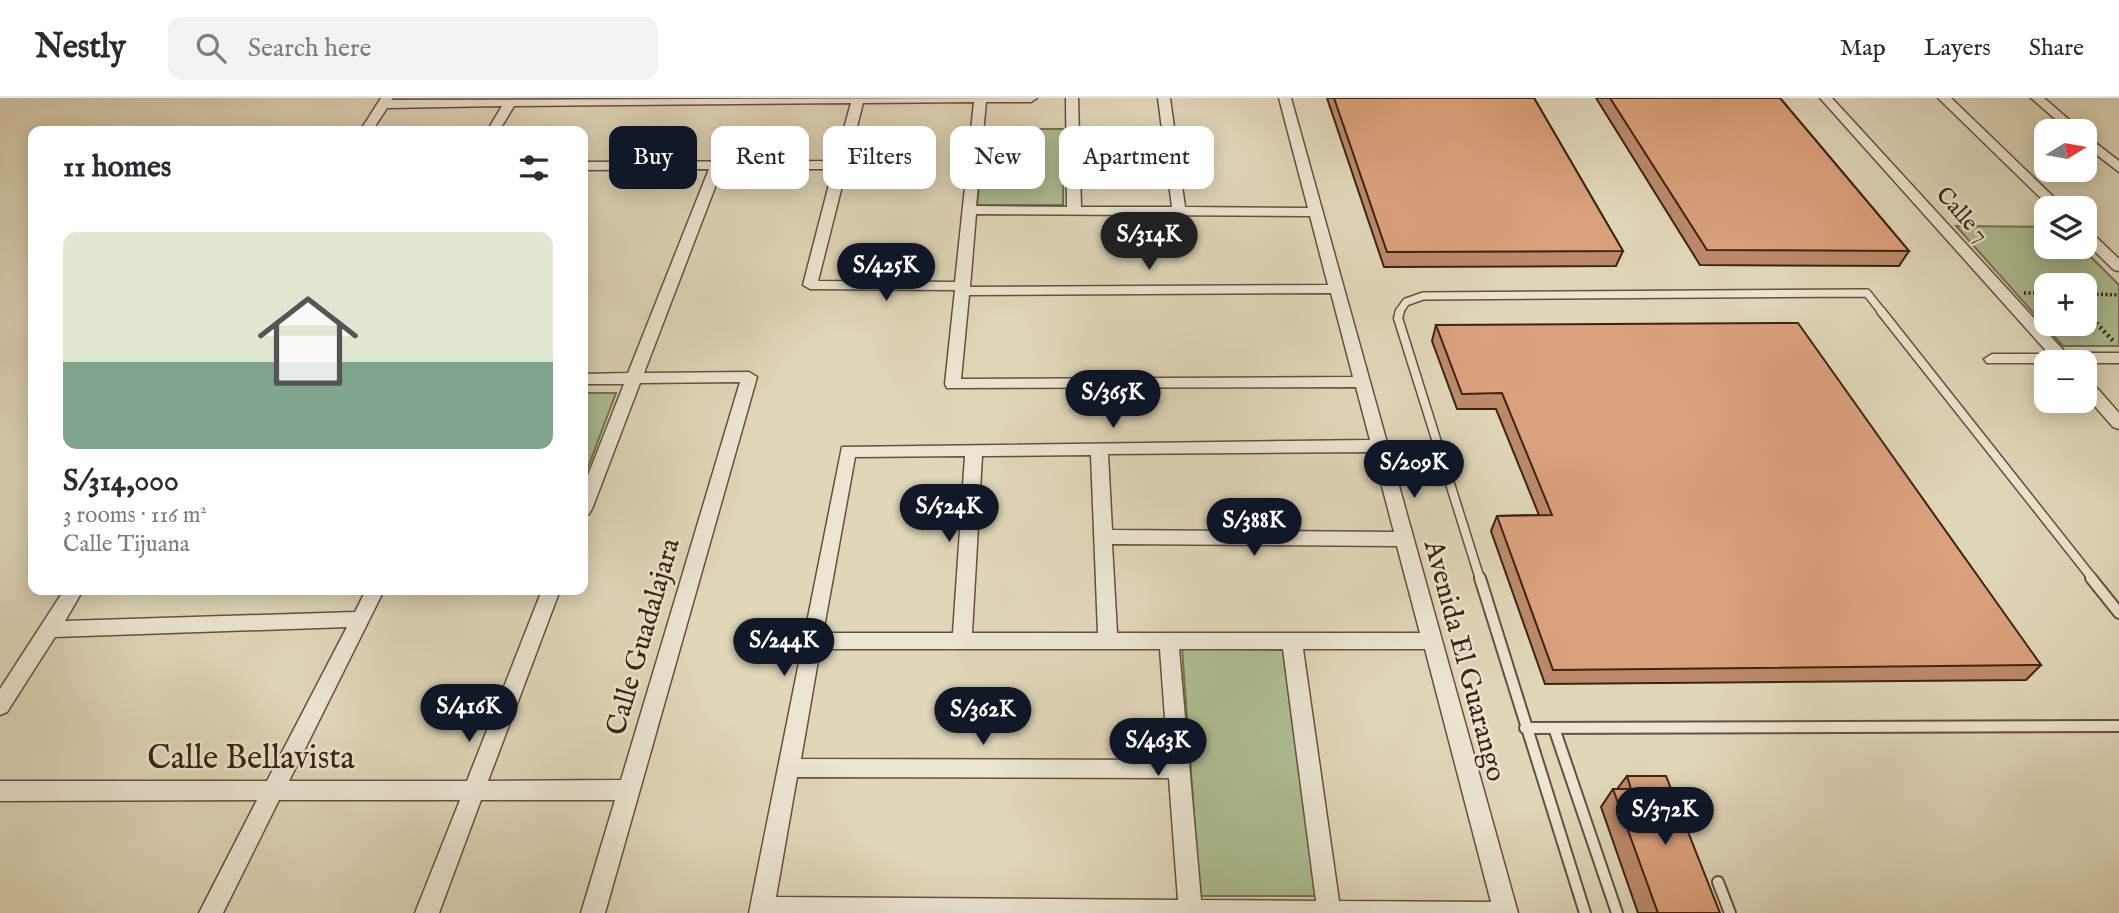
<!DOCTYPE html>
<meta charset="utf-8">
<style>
body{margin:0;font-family:"IM FELL English",serif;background:#f2f2f3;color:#2b2b33;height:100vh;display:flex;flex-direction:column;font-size:26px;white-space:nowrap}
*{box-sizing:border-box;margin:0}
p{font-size:23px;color:#7c7c81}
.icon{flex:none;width:38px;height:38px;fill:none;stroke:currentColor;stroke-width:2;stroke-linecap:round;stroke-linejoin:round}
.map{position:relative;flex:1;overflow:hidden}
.drawer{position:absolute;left:28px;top:28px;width:560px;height:469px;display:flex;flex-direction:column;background:#fff;border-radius:14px;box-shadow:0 4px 18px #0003}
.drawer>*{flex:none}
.top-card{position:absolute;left:609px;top:28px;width:665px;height:63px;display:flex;gap:14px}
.needle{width:46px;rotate:79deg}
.tools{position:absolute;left:2034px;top:21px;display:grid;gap:14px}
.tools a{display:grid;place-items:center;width:63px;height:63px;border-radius:14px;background:#fff;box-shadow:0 4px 18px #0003;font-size:35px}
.price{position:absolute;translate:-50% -60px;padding:0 16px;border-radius:24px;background:#111827;color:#fff;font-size:23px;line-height:46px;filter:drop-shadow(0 2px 4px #0008)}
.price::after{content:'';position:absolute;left:50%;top:42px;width:21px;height:16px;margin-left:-10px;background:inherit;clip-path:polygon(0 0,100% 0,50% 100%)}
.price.active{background:#222;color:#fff}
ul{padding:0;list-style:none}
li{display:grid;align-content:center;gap:14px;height:371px;padding:0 35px}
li+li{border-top:2px solid #e1e1e2}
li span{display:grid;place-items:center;height:217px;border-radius:14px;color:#555}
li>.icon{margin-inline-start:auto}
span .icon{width:126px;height:126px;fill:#fffc;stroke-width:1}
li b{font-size:30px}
h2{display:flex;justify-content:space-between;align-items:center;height:84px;padding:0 35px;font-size:30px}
.chip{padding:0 24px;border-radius:14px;background:#fff;box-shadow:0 4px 18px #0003;font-size:24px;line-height:63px}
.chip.active{background:#111827;color:#fff}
header{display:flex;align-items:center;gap:42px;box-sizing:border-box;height:98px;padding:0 35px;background:#fff;border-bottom:2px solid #e1e1e2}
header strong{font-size:33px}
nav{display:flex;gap:38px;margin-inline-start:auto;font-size:24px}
.search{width:490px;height:63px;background:#f2f2f3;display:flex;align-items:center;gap:18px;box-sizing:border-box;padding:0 24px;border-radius:14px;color:#7c7c81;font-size:26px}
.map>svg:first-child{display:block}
.green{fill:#adbf93;stroke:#757252;stroke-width:2;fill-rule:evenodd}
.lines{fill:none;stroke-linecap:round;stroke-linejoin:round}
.lane-far2-casing{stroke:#66513a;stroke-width:10}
.lane-far1-casing{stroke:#66513a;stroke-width:11}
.lane-casing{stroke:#66513a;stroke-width:14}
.street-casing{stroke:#66513a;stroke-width:3}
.path-far1{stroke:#3d2410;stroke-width:3.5;stroke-dasharray:2 2.5;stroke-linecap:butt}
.path{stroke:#3d2410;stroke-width:4.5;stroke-dasharray:2 3.5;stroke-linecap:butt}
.lane-far2{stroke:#ebe5d2;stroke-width:7}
.lane-far1{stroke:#ebe5d2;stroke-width:8}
.lane{stroke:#ebe5d2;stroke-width:10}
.street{fill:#ebe5d2;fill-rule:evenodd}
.wall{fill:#bc8a6b;stroke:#3d2410;stroke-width:2}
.building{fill:#dba07c;stroke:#3d2410;stroke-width:2}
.labels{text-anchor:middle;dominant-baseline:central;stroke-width:5;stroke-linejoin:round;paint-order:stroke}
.far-street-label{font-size:23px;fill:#3d2410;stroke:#ebe5d2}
.street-label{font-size:28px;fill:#3d2410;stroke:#ebe5d2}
.near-street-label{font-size:33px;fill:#3d2410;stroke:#ebe5d2}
</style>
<header>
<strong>Nestly</strong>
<div class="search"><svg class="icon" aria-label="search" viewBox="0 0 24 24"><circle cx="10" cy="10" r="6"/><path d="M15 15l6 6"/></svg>Search here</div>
<nav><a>Map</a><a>Layers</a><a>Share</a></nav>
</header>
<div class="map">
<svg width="2119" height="815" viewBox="0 0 2119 815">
<rect width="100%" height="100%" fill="#e0d7b9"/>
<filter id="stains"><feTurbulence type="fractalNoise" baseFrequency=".00286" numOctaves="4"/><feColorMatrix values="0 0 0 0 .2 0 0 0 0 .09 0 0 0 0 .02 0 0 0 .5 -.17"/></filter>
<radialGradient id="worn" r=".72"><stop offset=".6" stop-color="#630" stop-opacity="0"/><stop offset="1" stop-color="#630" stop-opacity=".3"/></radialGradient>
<g class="green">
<polygon points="985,31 1064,31 1063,107 977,107"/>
<path d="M 1956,128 L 2046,129 L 2046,149 L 2081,149 L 2119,187 L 2119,248 L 2063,248 ZM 2084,187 L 2084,226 L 2046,226 L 2046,187 Z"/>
<polygon points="583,295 616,295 587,372 583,372"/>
<polygon points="1182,550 1283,552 1317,798 1200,798"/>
</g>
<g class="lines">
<defs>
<polyline id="lane-far2" points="1399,214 1406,204 1423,198 1867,195 1882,214"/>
<g id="lane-far1">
<polyline points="1400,213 1398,220 1480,481"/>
<polyline points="1881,213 2093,481"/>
</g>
<g id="lane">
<polyline points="1480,480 1585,815"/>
<polyline points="2091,480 2119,515"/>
<polyline points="1525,630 2119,628"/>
<polyline points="1554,630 1617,815"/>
<polyline points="1718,784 1730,815"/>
</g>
<g id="street">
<path d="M 381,0 L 393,0 L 391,2 L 1037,0 L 1031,4 L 986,4 L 976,108 L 1067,109 L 1066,0 L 1078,0 L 1081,109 L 1172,109 L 1158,0 L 1170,0 L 1185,109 L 1308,110 L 1279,0 L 1291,0 L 1518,815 L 749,815 L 842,349 L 1370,342 L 1356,289 L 947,290 L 945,286 L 955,192 L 810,191 L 803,187 L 833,71 L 722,71 L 644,275 L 749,274 L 757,279 L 605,815 L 581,815 L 615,702 L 481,702 L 439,815 L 415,815 L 460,702 L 279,702 L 223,815 L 199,815 L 257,702 L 0,703 L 0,683 L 267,683 L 347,529 L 55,539 L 7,614 L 0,617 L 0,591 L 64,492 L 83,492 L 65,523 L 355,514 L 366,492 L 384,492 L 289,683 L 467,683 L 542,492 L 560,492 L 488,683 L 621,682 L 740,284 L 640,285 L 592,411 L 589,416 L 583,417 L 583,390 L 624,286 L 583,286 L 583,276 L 628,275 L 709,71 L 583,72 L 583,64 L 835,63 L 851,5 L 514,8 L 499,33 L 487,33 L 502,8 L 387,10 L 372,33 L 360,33 ZM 974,4 L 955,184 L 818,183 L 863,5 ZM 976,116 L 1310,118 L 1328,187 L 970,189 ZM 1331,195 L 1353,279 L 961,281 L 969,197 ZM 1373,354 L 1394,434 L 1112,432 L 1108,356 ZM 1091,357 L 1098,535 L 972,535 L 982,358 ZM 965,358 L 953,535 L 823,535 L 855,359 ZM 1112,446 L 1397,448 L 1420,535 L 1117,535 ZM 820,551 L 1160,551 L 1168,662 L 801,661 ZM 1179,551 L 1283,551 L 1316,803 L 1201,802 ZM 1303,551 L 1425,551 L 1491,804 L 1339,803 ZM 797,679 L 1169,680 L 1178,802 L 776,799 Z"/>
<polygon points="1820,0 1832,0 2066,255 2119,255 2119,265 1987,265 1984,261 1992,256 2049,256"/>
<polygon points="1938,0 1951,0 2065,110 2051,110"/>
<polygon points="2031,0 2044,0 2082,33 2069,33"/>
<polygon points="2084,36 2119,63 2119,74 2084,47"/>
<polygon points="2084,131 2089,132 2119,161 2119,173 2114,172 2084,143"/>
<polygon points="2084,281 2090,282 2119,315 2119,331 2113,329 2084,296"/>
</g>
</defs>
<use href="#lane-far2" class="lane-far2-casing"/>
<use href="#lane-far1" class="lane-far1-casing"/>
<use href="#lane" class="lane-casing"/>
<use href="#street" class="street-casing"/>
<g class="path-far1">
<polyline points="2024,195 2044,195"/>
<polyline points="2092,196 2119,197"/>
<polyline points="2084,212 2086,214"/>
</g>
<polyline class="path" points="2085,213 2115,245"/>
<use href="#lane-far2" class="lane-far2"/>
<use href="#lane-far1" class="lane-far1"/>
<use href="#lane" class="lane"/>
<use href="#street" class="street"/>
</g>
<g class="wall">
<polygon points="1327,0 1534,0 1623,153 1616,168 1384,169"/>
<polygon points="1596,0 1780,0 1909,153 1899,168 1700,167"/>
<polygon points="1436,227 2041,567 2026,582 1545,586 1491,433 1497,418 1539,417 1496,311 1457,311 1432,243"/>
<polygon points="1627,678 1720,815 1638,815 1601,709 1613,691 1617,691"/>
</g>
<g class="building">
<polygon points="1334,0 1534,0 1623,153 1387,154"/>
<polygon points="1610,0 1780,0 1909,153 1707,152"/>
<polygon points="1798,225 2041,567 1553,572 1497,418 1552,417 1502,295 1462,296 1436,227"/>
<polygon points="1627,678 1666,678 1720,815 1658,815 1613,691 1631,691"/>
</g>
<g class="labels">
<g class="far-street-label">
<text transform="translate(1962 117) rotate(48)">Calle 7</text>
</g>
<g class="street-label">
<text transform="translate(644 539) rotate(-74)">Calle Guadalajara</text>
<text transform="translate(1464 563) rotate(75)">Avenida El Guarango</text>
</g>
<g class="near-street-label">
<text x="251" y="661">Calle Bellavista</text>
</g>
</g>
<rect width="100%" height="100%" filter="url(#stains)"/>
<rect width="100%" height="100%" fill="url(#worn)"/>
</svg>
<div class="tools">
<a><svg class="needle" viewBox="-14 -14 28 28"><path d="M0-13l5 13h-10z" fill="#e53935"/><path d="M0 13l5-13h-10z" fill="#7c7c81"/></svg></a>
<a><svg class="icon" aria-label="layers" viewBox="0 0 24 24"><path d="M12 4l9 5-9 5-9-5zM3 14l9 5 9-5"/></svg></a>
<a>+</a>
<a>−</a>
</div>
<b class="price active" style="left:1149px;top:174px">S/314K</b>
<b class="price" style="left:886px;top:205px">S/425K</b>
<b class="price" style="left:1113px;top:332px">S/365K</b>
<b class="price" style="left:1414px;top:402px">S/209K</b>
<b class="price" style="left:949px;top:446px">S/524K</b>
<b class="price" style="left:1254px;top:460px">S/388K</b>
<b class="price" style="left:784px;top:580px">S/244K</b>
<b class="price" style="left:469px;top:646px">S/416K</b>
<b class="price" style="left:983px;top:649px">S/362K</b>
<b class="price" style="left:1158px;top:680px">S/463K</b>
<b class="price" style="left:1665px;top:749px">S/372K</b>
<div class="top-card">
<a class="chip active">Buy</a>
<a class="chip">Rent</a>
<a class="chip">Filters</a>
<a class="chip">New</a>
<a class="chip">Apartment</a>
</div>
<section class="drawer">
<h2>11 homes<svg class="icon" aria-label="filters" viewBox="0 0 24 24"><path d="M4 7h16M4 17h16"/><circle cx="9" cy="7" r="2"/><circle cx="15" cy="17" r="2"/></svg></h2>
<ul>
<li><span style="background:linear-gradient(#dfe7d0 60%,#7fa58c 0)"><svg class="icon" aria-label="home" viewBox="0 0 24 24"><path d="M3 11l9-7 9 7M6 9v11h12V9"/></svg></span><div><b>S/314,000</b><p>3 rooms · 116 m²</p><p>Calle Tijuana</p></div></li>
</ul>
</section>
</div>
